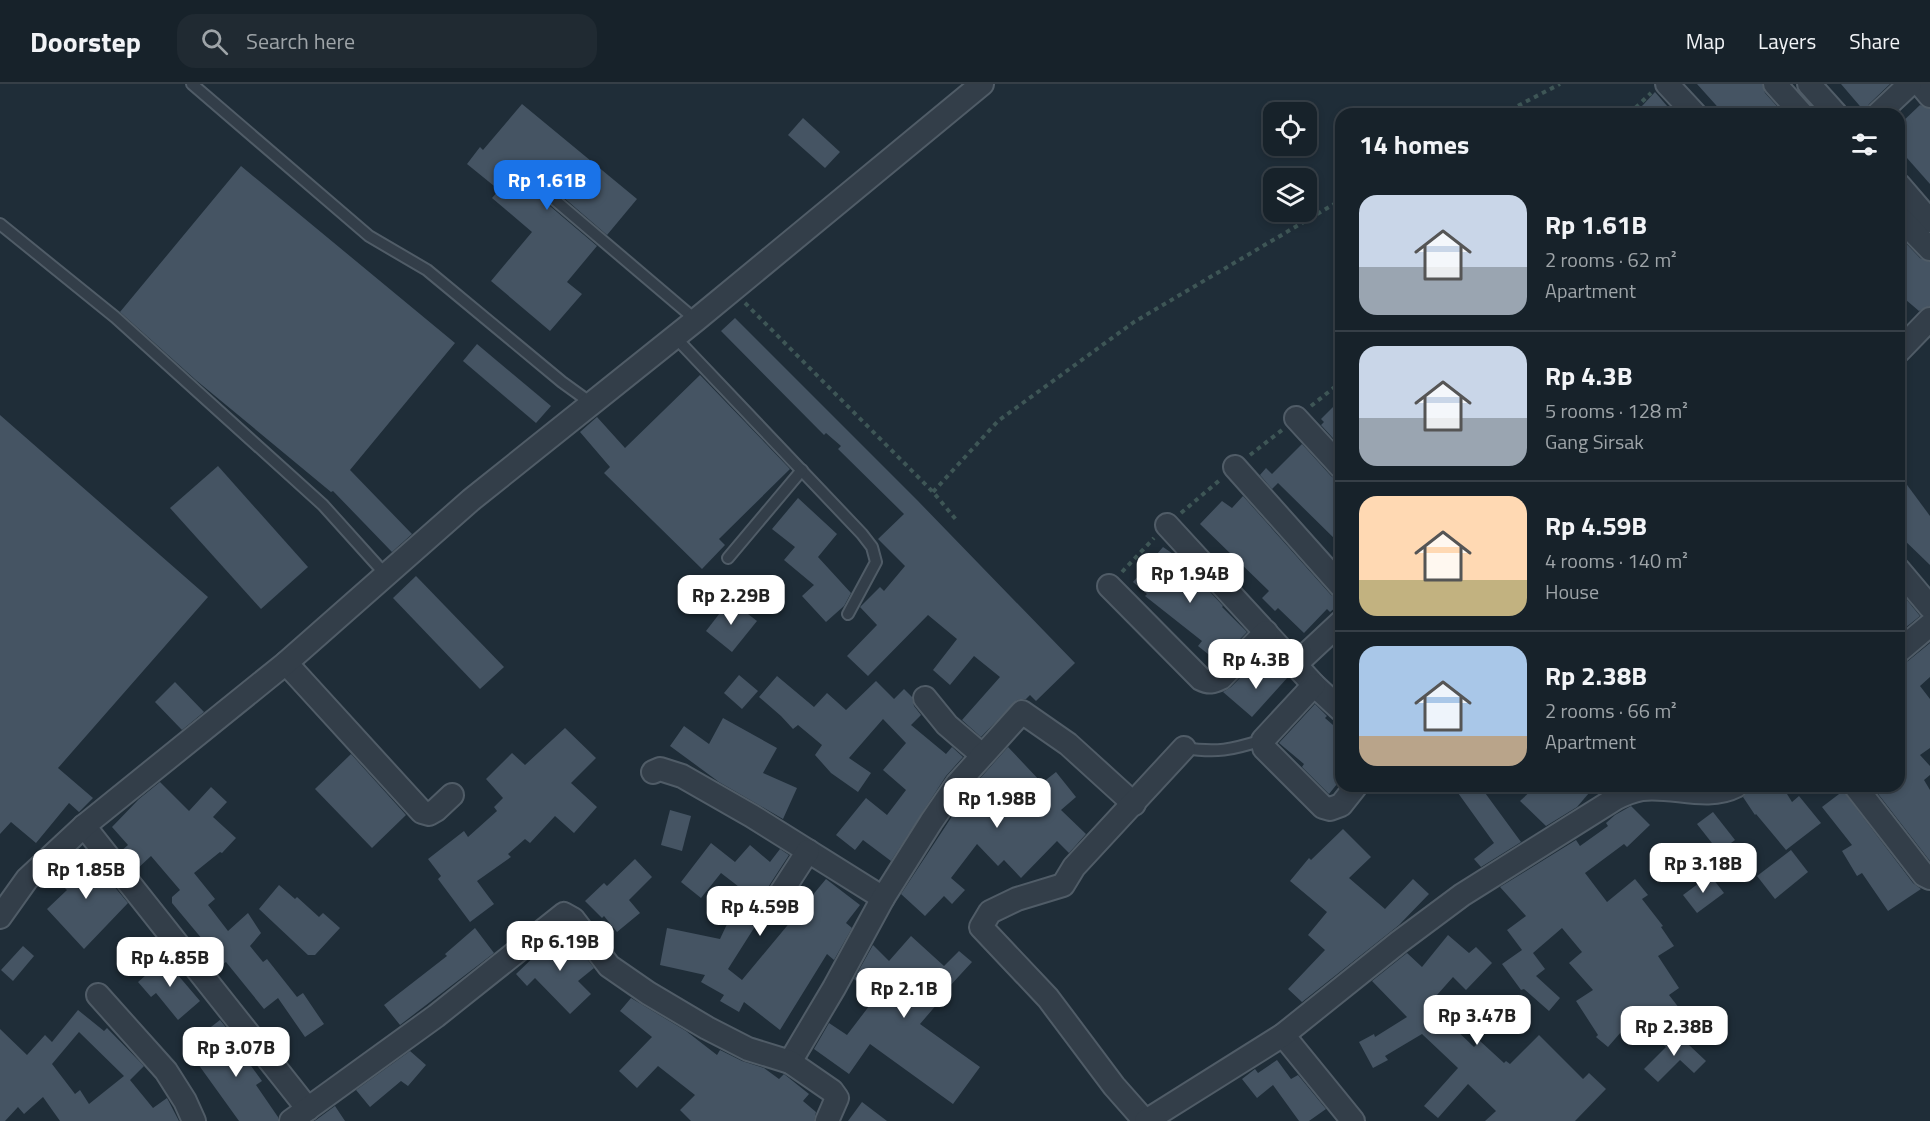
<!DOCTYPE html>
<meta charset="utf-8">
<style>
body{margin:0;font-family:"Titillium Web",sans-serif;background:#202a32;color:#f1f3f6;height:100vh;display:flex;flex-direction:column;font-size:22px;white-space:nowrap}
*{box-sizing:border-box;margin:0}
p{font-size:20px;color:#9ea4a8}
.icon{flex:none;width:33px;height:33px;fill:none;stroke:currentColor;stroke-width:2;stroke-linecap:round;stroke-linejoin:round}
.map{position:relative;flex:1;overflow:hidden}
.panel{position:absolute;left:1335px;top:24px;width:570px;height:684px;display:flex;flex-direction:column;background:#17222a;border-radius:18px;box-shadow:0 3px 9px #0003,0 0 0 2px #363f47}
.panel>*{flex:none}
.tools{position:absolute;left:1263px;top:18px;display:grid;gap:12px}
.tools a{display:grid;place-items:center;width:54px;height:54px;border-radius:12px;background:#17222a;box-shadow:0 3px 9px #0003,0 0 0 2px #363f47;font-size:30px}
.price{position:absolute;translate:-50% -51px;padding:0 14px;border-radius:12px;background:#fff;color:#222;font-size:20px;line-height:39px;filter:drop-shadow(0 2px 3px #0008)}
.price::after{content:'';position:absolute;left:50%;top:36px;width:18px;height:14px;margin-left:-9px;background:inherit;clip-path:polygon(0 0,100% 0,50% 100%)}
.price.on{background:#1a73e8;color:#fff}
ul{padding:0;list-style:none}
li{display:flex;align-items:center;gap:18px;height:150px;padding:0 24px}
li+li{border-top:2px solid #363f47}
li span{display:grid;place-items:center;flex:none;width:168px;height:120px;border-radius:18px;color:#555}
li>.icon{margin-inline-start:auto}
span .icon{width:72px;height:72px;fill:#fffc;stroke-width:1}
li b{font-size:26px}
h2{display:flex;justify-content:space-between;align-items:center;height:72px;padding:0 24px;font-size:26px}
header{display:flex;align-items:center;gap:36px;box-sizing:border-box;height:84px;padding:0 30px;background:#17222a;border-bottom:2px solid #363f47}
header strong{font-size:28px}
nav{display:flex;gap:33px;margin-inline-start:auto;font-size:21px}
.search{width:420px;height:54px;background:#202a32;display:flex;align-items:center;gap:15px;box-sizing:border-box;padding:0 21px;border-radius:18px;color:#9ea4a8;font-size:22px}
.map>svg:first-child{display:block}
.building{fill:#455463;fill-rule:evenodd}
.lines{fill:none;stroke-linecap:round;stroke-linejoin:round}
.service-casing{stroke:#505c67;stroke-width:14}
.minor-casing{stroke:#505c67;stroke-width:26}
.path{stroke:#3e5656;stroke-width:4;stroke-dasharray:4.5 4.5;stroke-linecap:butt}
.service{stroke:#333e49;stroke-width:10}
.minor{stroke:#333e49;stroke-width:22}
</style>
<header>
<strong>Doorstep</strong>
<div class="search"><svg class="icon" aria-label="search" viewBox="0 0 24 24"><circle cx="10" cy="10" r="6"/><path d="M15 15l6 6"/></svg>Search here</div>
<nav><a>Map</a><a>Layers</a><a>Share</a></nav>
</header>
<div class="map">
<svg width="1930" height="1037" viewBox="0 0 1930 1037">
<rect width="100%" height="100%" fill="#1f2d38"/>
<g class="building">
<polygon points="1697,0 1762,0 1765,9 1784,30 1724,30"/>
<polygon points="1841,0 1890,0 1869,20 1865,28"/>
<polygon points="1655,8 1674,30 1633,30 1643,21"/>
<polygon points="522,20 637,115 607,151 541,94 534,93 530,96 529,102 531,106 597,162 567,198 582,210 550,247 491,197 532,148 492,114 499,106 467,80 480,63 483,66"/>
<polygon points="1920,21 1930,25 1930,100 1899,65 1899,41"/>
<polygon points="803,34 840,68 825,84 788,51"/>
<polygon points="241,82 455,259 350,386 412,450 392,468 333,407 331,408 197,297 120,228"/>
<polygon points="1899,152 1920,174 1930,178 1930,222 1919,227 1899,210"/>
<polygon points="735,234 918,417 1075,579 1036,617 1030,611 1026,615 1017,616 981,653 962,636 1000,593 974,572 950,601 933,586 957,555 928,531 868,592 847,572 877,541 860,523 880,503 884,507 905,482 878,455 904,430 838,365 841,362 826,349 824,351 721,247"/>
<polygon points="477,260 551,322 536,339 463,277"/>
<polygon points="700,291 790,385 719,455 725,461 702,485 604,389 610,383 580,348 597,333 625,364"/>
<polygon points="1341,315 1341,363 1321,341 1324,338 1321,335"/>
<polygon points="0,331 208,513 58,684 93,714 79,728 69,719 36,759 11,738 0,750"/>
<polygon points="1302,360 1331,392 1341,399 1341,461 1278,399 1272,405 1260,391 1266,384 1272,390"/>
<polygon points="218,382 308,483 261,525 170,424"/>
<polygon points="1899,390 1930,432 1930,481 1899,451"/>
<polygon points="1243,412 1331,511 1341,516 1341,519 1330,528 1327,525 1304,549 1278,524 1275,527 1262,514 1269,507 1200,440 1222,417 1232,424"/>
<polygon points="798,414 837,450 818,473 851,509 844,522 826,538 802,512 814,501 784,476 795,463 772,445"/>
<polygon points="1163,463 1179,474 1223,522 1222,523 1247,548 1218,578 1198,562 1202,557 1145,512 1147,510 1133,498"/>
<polygon points="416,492 504,583 480,605 393,514"/>
<polygon points="1903,511 1920,532 1900,548 1899,515"/>
<polygon points="730,516 757,537 732,568 706,547"/>
<polygon points="1930,559 1930,593 1920,602 1930,615 1930,664 1920,671 1930,682 1930,691 1924,696 1930,706 1930,777 1872,702 1899,702 1899,580 1908,577"/>
<polygon points="1276,579 1288,593 1252,633 1223,608 1231,603 1247,587 1260,598"/>
<polygon points="739,591 758,607 742,625 724,609"/>
<polygon points="777,592 814,623 827,609 846,626 876,597 894,615 904,605 912,613 914,622 921,631 911,641 946,670 952,663 963,673 946,692 891,777 863,756 855,766 836,751 866,714 887,731 906,706 883,686 906,659 883,635 849,674 871,689 858,708 831,689 815,671 822,661 798,641 793,645 781,632 759,613"/>
<polygon points="175,598 204,628 182,646 155,618"/>
<polygon points="1315,620 1327,632 1325,634 1341,648 1341,695 1329,710 1302,683 1304,680 1279,659"/>
<polygon points="723,634 777,664 763,689 797,704 783,735 719,698 670,662 684,642 709,660"/>
<polygon points="565,644 596,674 571,699 597,723 574,749 555,732 530,759 525,755 508,770 511,773 477,797 494,820 470,838 438,795 441,792 428,775 464,747 468,753 497,727 494,723 503,714 486,695 512,669 525,681"/>
<polygon points="1008,663 1042,699 1056,688 1076,713 1061,726 1086,750 1069,769 1057,757 1021,794 1004,776 998,782 977,760 951,794 965,806 952,820 944,812 925,832 901,810 968,708"/>
<polygon points="351,670 406,731 372,764 315,705"/>
<polygon points="160,698 189,727 211,703 227,718 213,733 236,754 222,769 220,768 194,789 215,815 208,821 228,847 248,829 261,849 250,862 263,878 267,875 297,913 303,909 324,940 305,953 278,914 264,925 226,878 223,880 172,819 172,813 180,806 151,772 136,786 121,767 128,761 112,743 139,715"/>
<polygon points="1453,702 1480,702 1521,758 1481,783 1474,775 1494,759"/>
<polygon points="1536,702 1595,702 1577,723 1546,742 1520,717"/>
<polygon points="1754,702 1782,702 1792,718 1799,712 1821,739 1786,766 1756,730 1755,731 1743,713"/>
<polygon points="1843,707 1913,799 1921,805 1888,827 1862,789 1857,792 1842,767 1852,761 1822,723"/>
<polygon points="1631,722 1650,741 1627,763 1624,760 1585,789 1607,818 1635,795 1648,811 1642,815 1663,842 1661,843 1674,862 1658,872 1679,904 1669,911 1683,929 1660,947 1642,924 1608,963 1596,953 1598,951 1576,917 1593,906 1569,879 1582,868 1562,844 1533,869 1545,885 1536,892 1560,914 1549,927 1524,905 1521,906 1502,880 1522,866 1507,846 1526,832 1500,803 1576,756 1580,762 1608,742 1606,739 1615,731"/>
<polygon points="670,726 691,732 682,767 661,761"/>
<polygon points="1713,728 1735,756 1719,768 1697,740"/>
<polygon points="1343,745 1371,773 1349,794 1385,825 1413,795 1429,810 1399,841 1302,918 1288,905 1325,866 1308,851 1327,828 1290,797 1309,774 1311,776"/>
<polygon points="711,759 735,778 750,761 770,778 780,765 789,771 759,817 758,824 761,833 728,885 742,896 826,795 860,821 846,839 852,844 834,876 827,870 780,946 744,918 739,928 720,917 724,911 701,898 705,891 660,881 667,844 720,855 743,806 721,789 701,814 681,798"/>
<polygon points="83,765 128,819 84,865 47,825 67,806 53,792"/>
<polygon points="1791,766 1808,788 1775,815 1757,792"/>
<polygon points="635,775 652,793 629,816 640,829 617,848 604,832 602,834 585,817 604,799 607,802"/>
<polygon points="1710,791 1724,809 1697,829 1683,811"/>
<polygon points="279,801 295,815 297,813 319,833 323,829 340,844 315,871 308,871 259,825"/>
<polygon points="475,844 494,869 400,941 384,921 447,872 445,870"/>
<polygon points="565,847 594,884 578,897 591,910 570,930 535,894 527,902 516,890 540,867"/>
<polygon points="1448,851 1469,869 1476,863 1492,879 1466,906 1453,893 1429,920 1474,963 1480,957 1504,979 1506,977 1510,980 1539,951 1583,995 1589,989 1606,1005 1575,1037 1485,1037 1496,1027 1468,1000 1438,1034 1424,1022 1458,984 1422,950 1385,972 1388,976 1373,984 1359,958 1374,950 1375,953 1407,933 1372,897 1407,869 1422,883"/>
<polygon points="911,852 944,882 959,867 972,878 936,917 938,919 920,940 980,983 953,1020 870,960 849,990 814,965 829,939 847,951 876,913 854,895 873,861 889,877"/>
<polygon points="23,862 34,872 13,897 1,886"/>
<polygon points="169,871 181,887 177,890 200,917 178,936 156,909 151,913 138,898"/>
<polygon points="631,914 686,947 717,971 720,966 742,977 764,984 779,995 784,990 809,1010 803,1017 816,1028 814,1037 691,1037 680,1026 695,1011 658,982 637,1004 619,987 652,953 620,927"/>
<path d="M 78,926 L 104,947 L 107,944 L 144,982 L 130,996 L 153,1024 L 167,1014 L 179,1037 L 60,1037 L 43,1013 L 24,1030 L 18,1023 L 5,1037 L 0,1037 L 0,945 L 27,971 L 45,951 L 52,958 ZM 79,948 L 124,992 L 89,1020 L 80,1006 L 75,1010 L 52,980 Z"/>
<polygon points="220,936 246,968 243,971 262,997 256,1001 278,1033 278,1037 239,1037 198,980 221,964 207,946"/>
<polygon points="1672,945 1706,977 1694,989 1680,976 1658,998 1644,985 1666,963 1660,958"/>
<polygon points="410,967 426,981 408,1002 401,997 370,1023 356,1006"/>
<polygon points="1277,976 1291,995 1298,991 1326,1025 1309,1037 1299,1037 1273,1001 1257,1014 1242,995 1255,985 1258,989"/>
<polygon points="862,1018 887,1037 848,1037"/>
<polygon points="335,1022 345,1037 314,1037 316,1036"/>
</g>
<g class="lines">
<defs>
<g id="service">
<polyline points="192,0 369,152 427,186 562,298 591,319"/>
<polyline points="536,100 696,236"/>
<polyline points="0,140 115,233 323,421 386,491"/>
<polyline points="674,252 862,450 872,463 876,478 848,530"/>
<polyline points="728,474 802,386"/>
<path d="M 1184,664 C 1217,669 1231,666 1263,656"/>
</g>
<g id="minor">
<polyline points="1667,0 1695,30"/>
<polyline points="1775,0 1802,30"/>
<polyline points="1809,0 1836,30"/>
<polyline points="1920,0 1930,12"/>
<polyline points="1878,30 1910,0"/>
<polyline points="1899,101 1930,137"/>
<polyline points="1899,133 1930,165"/>
<polyline points="1899,267 1930,235"/>
<polyline points="1296,334 1341,383"/>
<polyline points="1235,383 1341,502"/>
<polyline points="1167,441 1314,601 1341,626"/>
<polyline points="1899,486 1930,523"/>
<path d="M 1109,502 L 1201,595 C 1209,599 1213,598 1221,594 L 1266,548"/>
<polyline points="1899,567 1930,541"/>
<polyline points="286,579 422,728 429,730 436,726 452,711"/>
<polyline points="1296,580 1341,538"/>
<polyline points="1314,601 1263,656 1264,664 1323,723 1330,725 1341,721 1356,702"/>
<polyline points="925,614 947,641 982,671"/>
<polyline points="653,688 660,685 682,692 752,732 883,814"/>
<polyline points="1855,702 1924,791 1930,794"/>
<polyline points="84,742 308,1025"/>
<polyline points="771,824 808,767"/>
<polyline points="0,833 27,795 84,742 286,579 471,416 696,236 982,0"/>
<polyline points="98,911 166,987 185,1017 194,1037"/>
<polyline points="1283,951 1353,1037"/>
<polyline points="790,978 834,904 883,814 931,738 957,700 1022,628 1068,660 1134,720"/>
<polyline points="291,1037 436,932 564,830 573,835 609,882 648,909 707,944 748,965 790,978 832,1007 837,1014 827,1037"/>
<polyline points="1145,1037 1114,1002 1048,914 981,843 990,828 1017,815 1063,801 1074,783 1184,664"/>
<path d="M 1146,1037 L 1283,951 L 1399,858 L 1462,811 L 1615,715 C 1624,710 1632,707 1642,705 C 1673,701 1707,717 1736,702"/>
</g>
</defs>
<use href="#service" class="service-casing"/>
<use href="#minor" class="minor-casing"/>
<g class="path">
<polyline points="1502,30 1560,0"/>
<polyline points="1629,30 1651,9"/>
<polyline points="745,219 933,408 958,438"/>
<polyline points="1311,322 1341,298"/>
<polyline points="1250,371 1282,346"/>
<polyline points="933,408 998,337 1134,238 1341,116"/>
<polyline points="1181,429 1221,395"/>
<polyline points="1122,488 1154,454"/>
</g>
<use href="#service" class="service"/>
<use href="#minor" class="minor"/>
</g>
</svg>
<div class="tools">
<a><svg class="icon" aria-label="locate" viewBox="0 0 24 24"><circle cx="12" cy="12" r="6"/><path d="M12 2v4M12 18v4M2 12h4M18 12h4"/></svg></a>
<a><svg class="icon" aria-label="layers" viewBox="0 0 24 24"><path d="M12 4l9 5-9 5-9-5zM3 14l9 5 9-5"/></svg></a>
</div>
<b class="price on" style="left:547px;top:127px">Rp 1.61B</b>
<b class="price" style="left:1190px;top:520px">Rp 1.94B</b>
<b class="price" style="left:731px;top:542px">Rp 2.29B</b>
<b class="price" style="left:1256px;top:606px">Rp 4.3B</b>
<b class="price" style="left:997px;top:745px">Rp 1.98B</b>
<b class="price" style="left:1703px;top:810px">Rp 3.18B</b>
<b class="price" style="left:86px;top:816px">Rp 1.85B</b>
<b class="price" style="left:760px;top:853px">Rp 4.59B</b>
<b class="price" style="left:560px;top:888px">Rp 6.19B</b>
<b class="price" style="left:170px;top:904px">Rp 4.85B</b>
<b class="price" style="left:904px;top:935px">Rp 2.1B</b>
<b class="price" style="left:1477px;top:962px">Rp 3.47B</b>
<b class="price" style="left:1674px;top:973px">Rp 2.38B</b>
<b class="price" style="left:236px;top:994px">Rp 3.07B</b>
<section class="panel">
<h2>14 homes<svg class="icon" aria-label="filters" viewBox="0 0 24 24"><path d="M4 7h16M4 17h16"/><circle cx="9" cy="7" r="2"/><circle cx="15" cy="17" r="2"/></svg></h2>
<ul>
<li><span style="background:linear-gradient(#c9d6e8 60%,#9aa5b1 0)"><svg class="icon" aria-label="home" viewBox="0 0 24 24"><path d="M3 11l9-7 9 7M6 9v11h12V9"/></svg></span><div><b>Rp 1.61B</b><p>2 rooms · 62 m²</p><p>Apartment</p></div></li>
<li><span style="background:linear-gradient(#c9d6e8 60%,#9aa5b1 0)"><svg class="icon" aria-label="home" viewBox="0 0 24 24"><path d="M3 11l9-7 9 7M6 9v11h12V9"/></svg></span><div><b>Rp 4.3B</b><p>5 rooms · 128 m²</p><p>Gang Sirsak</p></div></li>
<li><span style="background:linear-gradient(#ffd9b3 70%,#c2b280 0)"><svg class="icon" aria-label="home" viewBox="0 0 24 24"><path d="M3 11l9-7 9 7M6 9v11h12V9"/></svg></span><div><b>Rp 4.59B</b><p>4 rooms · 140 m²</p><p>House</p></div></li>
<li><span style="background:linear-gradient(#a9c7e8 75%,#b9a48a 0)"><svg class="icon" aria-label="home" viewBox="0 0 24 24"><path d="M3 11l9-7 9 7M6 9v11h12V9"/></svg></span><div><b>Rp 2.38B</b><p>2 rooms · 66 m²</p><p>Apartment</p></div></li>
</ul>
</section>
</div>
